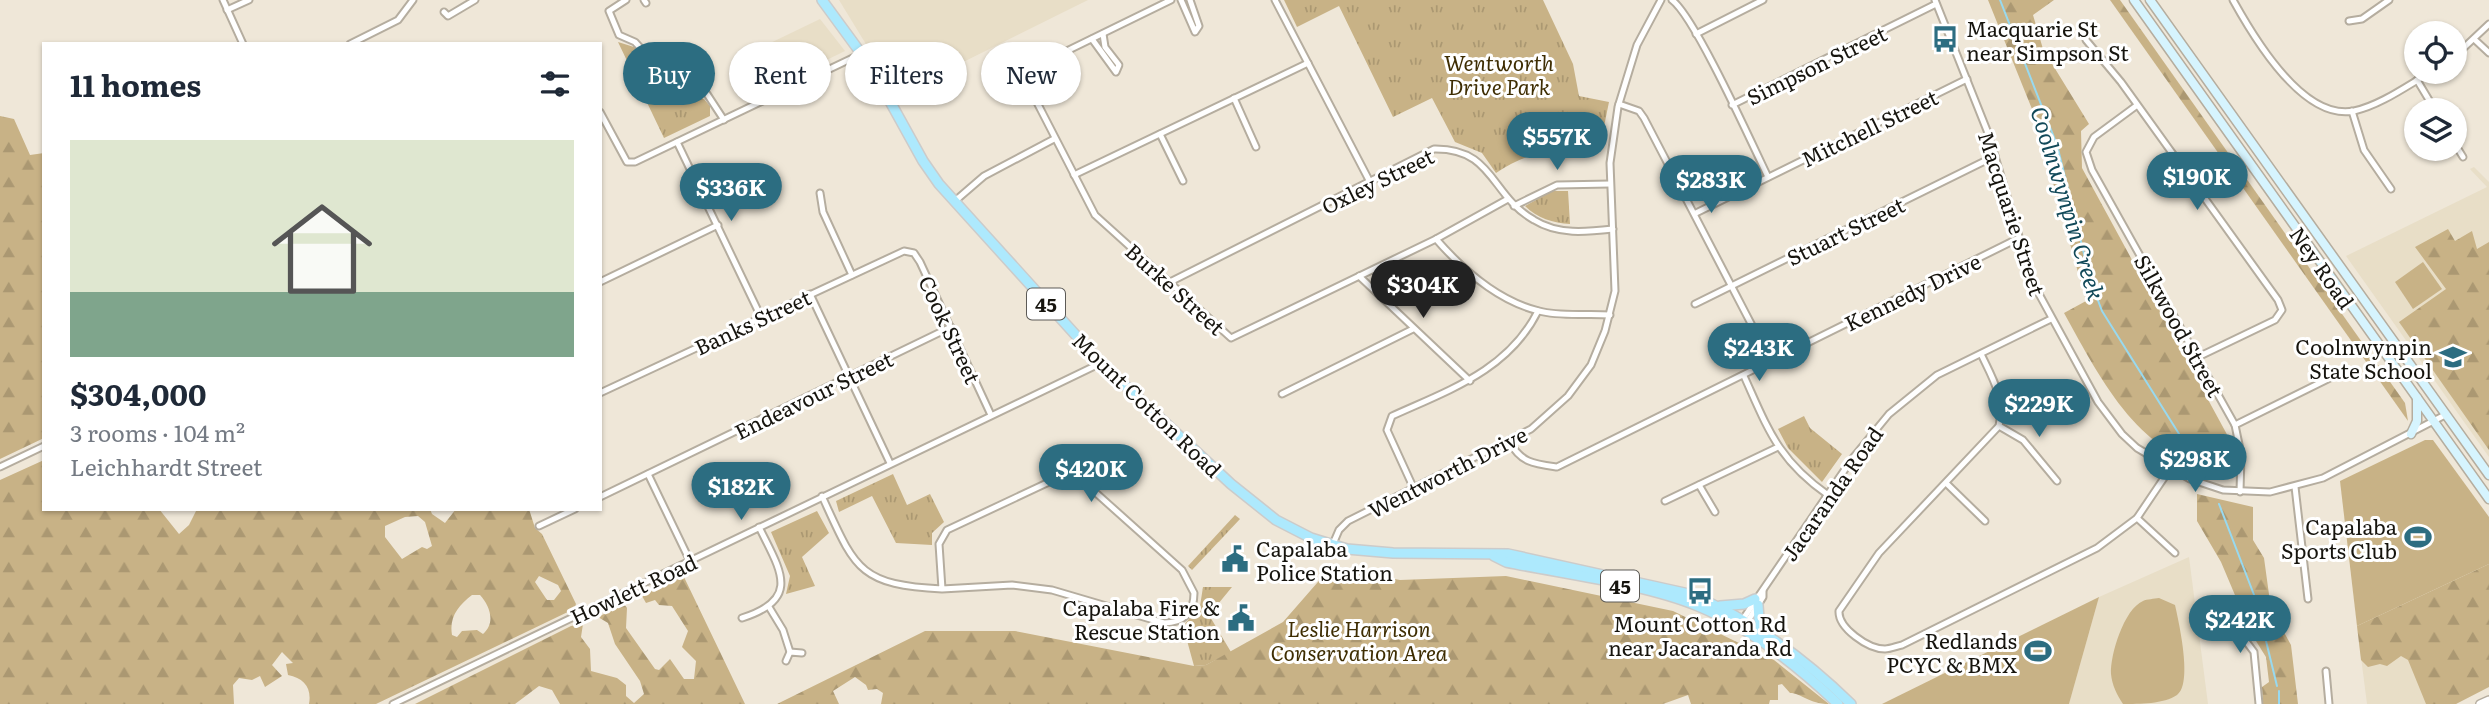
<!DOCTYPE html>
<meta charset="utf-8">
<style>
body{margin:0;font-family:Literata,serif;background:#f6f6f7;color:#1f2937;height:100vh;display:flex;flex-direction:column;font-size:26px;white-space:nowrap}
*{box-sizing:border-box;margin:0}
p{font-size:23px;color:#747a83}
.icon{flex:none;width:38px;height:38px;fill:none;stroke:currentColor;stroke-width:2;stroke-linecap:round;stroke-linejoin:round}
.map{position:relative;flex:1;overflow:hidden}
.side{position:absolute;left:42px;top:42px;width:560px;height:469px;display:flex;flex-direction:column;background:#fff;border-radius:0px;box-shadow:0 2px 5px #0004}
.side>*{flex:none}
.banner{position:absolute;left:623px;top:42px;width:665px;height:63px;display:flex;gap:14px}
.controls{position:absolute;left:2404px;top:21px;display:grid;gap:14px}
.controls a{display:grid;place-items:center;width:63px;height:63px;border-radius:50%;background:#fff;box-shadow:0 2px 5px #0004;font-size:35px}
.price{position:absolute;translate:-50% -60px;padding:0 16px;border-radius:24px;background:#2c6d81;color:#fff;font-size:23px;line-height:46px;filter:drop-shadow(0 2px 4px #0008)}
.price::after{content:'';position:absolute;left:50%;top:42px;width:21px;height:16px;margin-left:-10px;background:inherit;clip-path:polygon(0 0,100% 0,50% 100%)}
.price.selected{background:#222;color:#fff}
ul{padding:0;list-style:none}
li{display:grid;align-content:center;gap:14px;height:371px;padding:0 28px}
li+li{border-top:2px solid #e0e1e3}
li span{display:grid;place-items:center;height:217px;border-radius:0px;color:#555}
li>.icon{margin-inline-start:auto}
span .icon{width:126px;height:126px;fill:#fffc;stroke-width:1}
li b{font-size:30px}
h2{display:flex;justify-content:space-between;align-items:center;height:84px;padding:0 28px;font-size:30px}
.chip{padding:0 24px;border-radius:32px;background:#fff;box-shadow:0 2px 5px #0004;font-size:24px;line-height:63px}
.chip.selected{background:#2c6d81;color:#fff}
.map>svg:first-child{display:block}
.built{fill:#e8dec7}
.grass{fill:url(#grass-tufts)}
.forest{fill:url(#forest-firs);fill-rule:evenodd}
.pitch{fill:#c8b286}
.lines{fill:none;stroke-linecap:round;stroke-linejoin:round}
.stream{stroke:#98d9ef;stroke-width:2}
.minor-casing{stroke:#b5ad9f;stroke-width:9}
.tertiary-casing{stroke:#b5ad9f;stroke-width:10}
.secondary-casing{stroke:#b5ad9f;stroke-width:11}
.primary-casing{stroke:#cccbca;stroke-width:12}
.minor{stroke:#fff;stroke-width:5}
.tertiary{stroke:#fff;stroke-width:7}
.secondary{stroke:#d6f4fe;stroke-width:8}
.primary{stroke:#ade9fd;stroke-width:9}
.labels{text-anchor:middle;dominant-baseline:central;stroke-width:6;stroke-linejoin:round;paint-order:stroke}
.shield{fill:#fff;stroke:#5c5a56;stroke-width:2}
.shield-label{font-size:19px;font-weight:bold;fill:#16140e}
.poi-label{font-size:21px;fill:#16140e;stroke:#fff;text-anchor:end}
.park-label{font-size:21px;font-style:italic;fill:#3e2d02;stroke:#fff}
.street-label{font-size:21px;fill:#16140e;stroke:#fff}
.water-label{font-size:23px;font-style:italic;fill:#114959;stroke:#fff}
</style>
<div class="map">
<svg width="2489" height="704" viewBox="0 0 2489 704">
<defs>
<pattern id="grass-tufts" width="24" height="20" patternUnits="userSpaceOnUse" patternTransform="scale(1.75)"><rect width="24" height="20" fill="#c8b286"/><path d="M3 7l-1-3M5 7V3M7 7l1-3M15 17l-1-3M17 17v-4M19 17l1-3" fill="none" stroke="#ab9872"/></pattern>
<pattern id="forest-firs" width="22" height="20" patternUnits="userSpaceOnUse" patternTransform="scale(1.75)"><rect width="22" height="20" fill="#c8b286"/><path d="M5 1l3.5 6h-7zM16 11l3.5 6h-7z" fill="#ab9872"/></pattern>
</defs>
<rect width="100%" height="100%" fill="#efe7d8"/>
<g class="built">
<polygon points="839,0 1088,0 897,95"/>
<polygon points="820,19 845,51 759,93 735,60"/>
<polygon points="2474,167 2489,182 2489,457 2346,256 2487,187 2470,169"/>
<polygon points="2189,557 2208,704 2069,704 2099,597"/>
<polygon points="2402,605 2428,704 2367,704 2357,626"/>
</g>
<g class="grass">
<path d="M 1284,0 L 1543,0 L 1573,64 L 1579,96 L 1609,102 L 1599,151 C 1557,149 1532,149 1496,173 L 1482,153 L 1455,142 L 1432,98 L 1393,117 L 1339,6 L 1297,27 Z"/>
<polygon points="618,42 634,47 667,82 704,99 710,106 710,116 664,138"/>
<path d="M 1552,191 L 1568,191 L 1570,224 C 1553,223 1537,218 1525,206 Z"/>
<polygon points="1804,416 1810,428 1842,454 1822,482 1788,448 1778,429"/>
<polygon points="893,474 907,505 930,494 944,522 932,533 932,545 896,543 872,496 839,512 836,501"/>
<polygon points="817,511 829,533 802,557 815,586 786,594 790,576 771,532"/>
<polygon points="1235,515 1240,519 1192,570 1188,566"/>
<polygon points="1203,587 1232,587 1209,615 1231,652 1206,665 1194,666 1183,626 1200,606"/>
</g>
<g class="forest">
<path d="M 1988,0 L 2054,0 L 2033,15 L 2043,49 L 2089,124 L 2081,131 L 2082,168 L 2230,440 L 2227,474 C 2139,457 2104,385 2064,313 L 2086,301 L 2034,114 Z"/>
<polygon points="2110,0 2120,0 2405,403 2408,421"/>
<polygon points="0,116 14,119 30,155 44,153 44,438 0,459"/>
<polygon points="2448,229 2455,241 2472,231 2477,249 2489,242 2489,450 2399,322 2446,289 2415,247"/>
<path d="M 44,460 L 44,509 L 159,509 L 179,534 L 189,525 L 197,509 L 430,509 L 432,514 L 445,523 L 456,509 L 529,509 L 535,528 L 542,534 L 576,604 L 574,609 L 376,704 L 309,704 C 312,688 304,678 288,675 L 286,664 L 293,663 L 282,652 L 272,665 L 282,676 L 265,687 L 260,676 L 252,680 L 239,678 L 233,685 L 234,704 L 0,704 L 0,480 ZM 418,516 L 425,522 L 432,546 L 427,549 L 422,547 L 402,559 L 385,537 L 385,526 L 405,517 ZM 539,576 L 558,585 L 561,591 L 554,600 L 547,600 L 535,582 ZM 472,595 L 480,595 C 490,606 496,623 483,634 L 477,630 L 462,631 L 457,637 L 452,635 C 449,617 458,606 472,595 Z"/>
<polygon points="2197,494 2253,507 2253,540 2264,558 2271,609 2291,645 2298,704 2263,704 2262,687 2269,682 2266,657 2251,633 2221,562 2197,521"/>
<polygon points="2489,564 2489,687 2456,704 2426,704 2408,660 2401,656 2387,666 2380,664 2368,667 2361,660 2357,626"/>
<path d="M 1331,567 L 1400,580 L 1506,576 L 1673,611 L 1774,660 L 1829,704 C 1809,704 1801,693 1790,693 L 1782,684 L 1778,685 L 1778,700 L 1770,700 L 1769,704 L 1691,704 L 1688,695 L 1663,704 L 881,704 L 883,693 L 877,689 L 868,690 L 866,685 L 855,677 L 833,691 L 839,704 L 777,704 L 925,631 L 1015,631 L 1194,666 L 1206,665 L 1283,622 Z"/>
<polygon points="683,575 745,704 560,704 552,690 539,686 515,704 415,704 571,626 583,624 581,637 590,649 591,671 617,678 626,685 626,696 634,703 644,694 640,681 615,644 608,623 598,617 624,604 627,608 626,628 655,669 659,670 670,659 684,679 694,679 696,661 682,647 688,631 672,606 659,605 655,600 646,603 642,596"/>
</g>
<g class="pitch">
<polygon points="2423,262 2442,289 2413,309 2395,282"/>
<polygon points="2425,440 2433,440 2489,517 2489,564 2357,626 2340,481"/>
<polygon points="2099,597 2069,704 1882,704"/>
<path d="M 2159,598 L 2175,605 C 2179,623 2193,684 2177,695 C 2164,704 2139,704 2123,704 C 2117,695 2112,685 2111,674 C 2110,655 2124,609 2143,601 C 2147,599 2154,599 2159,598 Z"/>
</g>
<g class="lines">
<g class="stream">
<polyline points="2000,0 2057,145 2091,282 2102,311 2201,469"/>
<polyline points="2219,504 2256,600"/>
<polyline points="2257,604 2277,686"/>
<polyline points="2279,691 2279,704"/>
</g>
<defs>
<g id="minor">
<polyline points="223,0 243,44"/>
<polyline points="626,0 609,11 619,35 635,42 663,73 707,94 724,120"/>
<polyline points="644,0 646,3"/>
<polyline points="1171,0 1034,67 1027,73 1027,83 1095,215 1231,338 1436,239 1508,199"/>
<polyline points="1181,0 1195,32 1199,26 1190,0"/>
<polyline points="1275,0 1370,182"/>
<path d="M 1672,0 C 1695,17 1752,144 1768,177"/>
<polyline points="1935,0 1988,133 2033,283 2098,402 2122,434 2137,448 2190,479 2223,490 2270,492 2323,478 2445,415"/>
<path d="M 2233,0 C 2254,38 2303,121 2354,111 C 2381,105 2408,85 2431,72"/>
<polyline points="227,10 249,0"/>
<polyline points="444,12 448,16 475,0"/>
<polyline points="2349,21 2362,19 2389,0"/>
<polyline points="1696,34 1763,0"/>
<polyline points="1092,39 1116,72 1119,65 1105,47 1103,34"/>
<polyline points="2474,39 2489,53"/>
<polyline points="2086,40 2121,82 2278,300 2282,310 2275,320 2198,357"/>
<polyline points="350,44 398,20 413,0"/>
<polyline points="2455,56 2489,24"/>
<polyline points="2417,80 2435,110"/>
<polyline points="1234,98 1256,147"/>
<polyline points="1619,104 1639,111 1644,118 1771,362"/>
<polyline points="1732,105 1936,4"/>
<polyline points="2136,106 2094,137 2086,152 2092,170 2235,425 2241,454 2240,492"/>
<polyline points="2352,111 2364,150 2391,189"/>
<polyline points="600,112 627,162 635,162 861,54"/>
<polyline points="1160,134 1183,181"/>
<polyline points="677,142 761,317"/>
<polyline points="2455,144 2463,157"/>
<polyline points="1074,175 1308,63"/>
<polyline points="820,193 823,212 852,275"/>
<polyline points="955,201 984,176 1054,139"/>
<polyline points="1514,206 1557,185 1610,184"/>
<polyline points="1696,213 1967,79"/>
<path d="M 1436,239 C 1463,270 1498,301 1539,311 C 1561,317 1588,313 1610,315"/>
<polyline points="1359,276 1470,381"/>
<polyline points="600,282 718,225"/>
<path d="M 1170,282 L 1434,149 C 1494,148 1490,195 1534,220 C 1558,235 1586,232 1613,229"/>
<polyline points="810,294 890,463"/>
<polyline points="1695,304 1995,156"/>
<path d="M 1981,354 C 1993,379 2005,398 1999,426 L 1879,553 L 1839,611 C 1838,628 1868,649 1885,649 C 1890,649 1897,646 1902,645 L 2097,548 L 2137,518 L 2170,469"/>
<path d="M 1744,376 C 1768,429 1778,460 1828,495"/>
<polyline points="600,393 904,251 914,253 920,262 991,415"/>
<polyline points="1282,394 1413,329"/>
<polyline points="2235,425 2336,375"/>
<polyline points="1999,426 2023,440 2057,481"/>
<path d="M 1509,441 C 1521,463 1534,464 1557,467 L 2019,238"/>
<polyline points="0,467 44,446"/>
<polyline points="648,474 690,561"/>
<polyline points="1947,484 1985,521"/>
<polyline points="1699,485 1715,512"/>
<polyline points="2295,487 2308,599"/>
<path d="M 1414,489 L 1387,430 L 1392,416 C 1449,390 1509,370 1538,311"/>
<path d="M 822,496 C 855,568 858,585 942,589 L 939,544 L 947,530 L 1064,475 L 1076,475 L 1182,570 L 1194,593 C 1194,612 1184,623 1164,623 L 1052,590 L 1012,585 L 942,589"/>
<polyline points="600,497 951,327"/>
<polyline points="1665,501 1776,448"/>
<polyline points="2137,518 2175,553"/>
<polyline points="539,526 575,509"/>
<polyline points="1333,544 1339,530 1348,521 1531,429 1568,396 1591,365 1605,331 1615,291 1610,163 1618,107 1637,45 1661,0"/>
<polyline points="2225,601 2236,615 2245,640 2254,652 2259,704"/>
<polyline points="769,607 783,630 790,652"/>
<path d="M 742,618 C 802,599 780,570 759,527"/>
<polyline points="1741,622 1852,459 1889,414 1937,375 2051,319"/>
<polyline points="1746,624 1763,597 1763,591"/>
<polyline points="786,661 790,652 802,653"/>
<polyline points="2326,671 2329,704"/>
<polyline points="393,704 1101,363"/>
</g>
<polyline id="tertiary" points="2480,704 2489,700"/>
<g id="secondary">
<polyline points="2134,0 2489,499"/>
<polyline points="2150,0 2489,475"/>
<polyline points="2411,434 2417,421 2417,398"/>
</g>
<g id="primary">
<path d="M 822,0 L 871,67 L 923,161 L 939,184 L 1101,363 L 1231,484 L 1276,520 L 1311,538 L 1347,549 L 1393,553 L 1508,554 L 1689,594 C 1751,619 1803,657 1851,704"/>
<path d="M 1494,556 L 1506,562 C 1564,574 1645,584 1698,606 C 1749,627 1799,667 1838,704"/>
<polyline points="1758,605 1759,619 1766,633"/>
<polyline points="1720,606 1744,604 1755,599"/>
</g>
</defs>
<use href="#minor" class="minor-casing"/>
<use href="#tertiary" class="tertiary-casing"/>
<use href="#secondary" class="secondary-casing"/>
<use href="#primary" class="primary-casing"/>
<use href="#minor" class="minor"/>
<use href="#tertiary" class="tertiary"/>
<use href="#secondary" class="secondary"/>
<use href="#primary" class="primary"/>
</g>
<defs>
<symbol id="bus-bare" viewBox="-9 -9 18 18"><path d="M-5-6H5V4H4V6H2V4H-2V6H-4V4H-5ZM-3.5-4V0h7V-4ZM-3.5 1.2v1.5H-2V1.2ZM2 1.2v1.5H3.5V1.2Z" fill="#2c6d81" stroke="#fff" stroke-width="2.5" paint-order="stroke"/></symbol>
<symbol id="school-bare" viewBox="-9 -9 18 18"><path d="M0-5L7-2L0 1L-7-2ZM-4 1L0 2.5L4 1V4Q0 6-4 4Z" fill="#2c6d81" stroke="#fff" stroke-width="2.5" paint-order="stroke"/></symbol>
<symbol id="stadium-bare" viewBox="-9 -9 18 18"><path d="M0-5a6.5 5 0 1 0 0 10a6.5 5 0 1 0 0-10ZM-3.5-1.8h7v3.6h-7Z" fill="#2c6d81" stroke="#fff" stroke-width="2.5" paint-order="stroke"/></symbol>
<symbol id="civic-bare" viewBox="-9 -9 18 18"><path d="M-.6-6.5H3V-4.5H.6V-3L4-1V1h2V6H-6V1h2V-1L-.6-3ZM-1.2 2.5V6h2.4V2.5Z" fill="#2c6d81" stroke="#fff" stroke-width="2.5" paint-order="stroke"/></symbol>
</defs>
<g fill-rule="evenodd">
<use href="#bus-bare" x="1926" y="20" width="38" height="38"/>
<use href="#school-bare" x="2434" y="338" width="38" height="38"/>
<use href="#stadium-bare" x="2399" y="518" width="38" height="38"/>
<use href="#civic-bare" x="1216" y="540" width="38" height="38"/>
<use href="#bus-bare" x="1681" y="572" width="38" height="38"/>
<use href="#civic-bare" x="1222" y="599" width="38" height="38"/>
<use href="#stadium-bare" x="2019" y="632" width="38" height="38"/>
</g>
<g class="labels">
<g class="shield">
<rect x="1027" y="288.5" width="38" height="31" rx="5"/>
<rect x="1601" y="570.5" width="38" height="31" rx="5"/>
</g>
<g class="shield-label">
<text x="1046" y="304">45</text>
<text x="1620" y="586">45</text>
</g>
<g class="poi-label">
<text x="1966" y="27" text-anchor="start">Macquarie St<tspan x="1966" dy="24">near Simpson St</tspan></text>
<text x="2432" y="345">Coolnwynpin<tspan x="2432" dy="24">State School</tspan></text>
<text x="2397" y="525">Capalaba<tspan x="2397" dy="24">Sports Club</tspan></text>
<text x="1256" y="547" text-anchor="start">Capalaba<tspan x="1256" dy="24">Police Station</tspan></text>
<text x="1220" y="606">Capalaba Fire &amp;<tspan x="1220" dy="24">Rescue Station</tspan></text>
<text x="1700" y="622" text-anchor="middle">Mount Cotton Rd<tspan x="1700" dy="24">near Jacaranda Rd</tspan></text>
<text x="2017" y="639">Redlands<tspan x="2017" dy="24">PCYC &amp; BMX</tspan></text>
</g>
<g class="park-label">
<text x="1499" y="61">Wentworth<tspan x="1499" dy="24">Drive Park</tspan></text>
<text x="1359" y="627">Leslie Harrison<tspan x="1359" dy="24">Conservation Area</tspan></text>
</g>
<g class="street-label">
<text transform="translate(1816 64) rotate(-26)">Simpson Street</text>
<text transform="translate(1869 127) rotate(-26)">Mitchell Street</text>
<text transform="translate(1377 180) rotate(-26)">Oxley Street</text>
<text transform="translate(2013 213) rotate(72)">Macquarie Street</text>
<text transform="translate(1845 230) rotate(-26)">Stuart Street</text>
<text transform="translate(2323 267) rotate(55)">Ney Road</text>
<text transform="translate(1176 288) rotate(42)">Burke Street</text>
<text transform="translate(1912 291) rotate(-26)">Kennedy Drive</text>
<text transform="translate(752 321) rotate(-25)">Banks Street</text>
<text transform="translate(2180 325) rotate(61)">Silkwood Street</text>
<text transform="translate(951 329) rotate(65)">Cook Street</text>
<text transform="translate(813 394) rotate(-26)">Endeavour Street</text>
<text transform="translate(1148 404) rotate(44)">Mount Cotton Road</text>
<text transform="translate(1447 471) rotate(-27)">Wentworth Drive</text>
<text transform="translate(1831 493) rotate(-55)">Jacaranda Road</text>
<text transform="translate(633 588) rotate(-25)">Howlett Road</text>
</g>
<g class="water-label">
<text transform="translate(2069 203) rotate(73)">Coolnwynpin Creek</text>
</g>
</g>
</svg>
<div class="controls">
<a><svg class="icon" aria-label="locate" viewBox="0 0 24 24"><circle cx="12" cy="12" r="6"/><path d="M12 2v4M12 18v4M2 12h4M18 12h4"/></svg></a>
<a><svg class="icon" aria-label="layers" viewBox="0 0 24 24"><path d="M12 4l9 5-9 5-9-5zM3 14l9 5 9-5"/></svg></a>
</div>
<b class="price" style="left:1557px;top:172px">$557K</b>
<b class="price" style="left:2197px;top:212px">$190K</b>
<b class="price" style="left:1711px;top:215px">$283K</b>
<b class="price" style="left:731px;top:223px">$336K</b>
<b class="price selected" style="left:1423px;top:320px">$304K</b>
<b class="price" style="left:1759px;top:383px">$243K</b>
<b class="price" style="left:2039px;top:439px">$229K</b>
<b class="price" style="left:2195px;top:494px">$298K</b>
<b class="price" style="left:1091px;top:504px">$420K</b>
<b class="price" style="left:741px;top:522px">$182K</b>
<b class="price" style="left:2240px;top:655px">$242K</b>
<div class="banner">
<a class="chip selected">Buy</a>
<a class="chip">Rent</a>
<a class="chip">Filters</a>
<a class="chip">New</a>
</div>
<section class="side">
<h2>11 homes<svg class="icon" aria-label="filters" viewBox="0 0 24 24"><path d="M4 7h16M4 17h16"/><circle cx="9" cy="7" r="2"/><circle cx="15" cy="17" r="2"/></svg></h2>
<ul>
<li><span style="background:linear-gradient(#dfe7d0 70%,#7fa58c 0)"><svg class="icon" aria-label="home" viewBox="0 0 24 24"><path d="M3 11l9-7 9 7M6 9v11h12V9"/></svg></span><div><b>$304,000</b><p>3 rooms · 104 m²</p><p>Leichhardt Street</p></div></li>
</ul>
</section>
</div>
